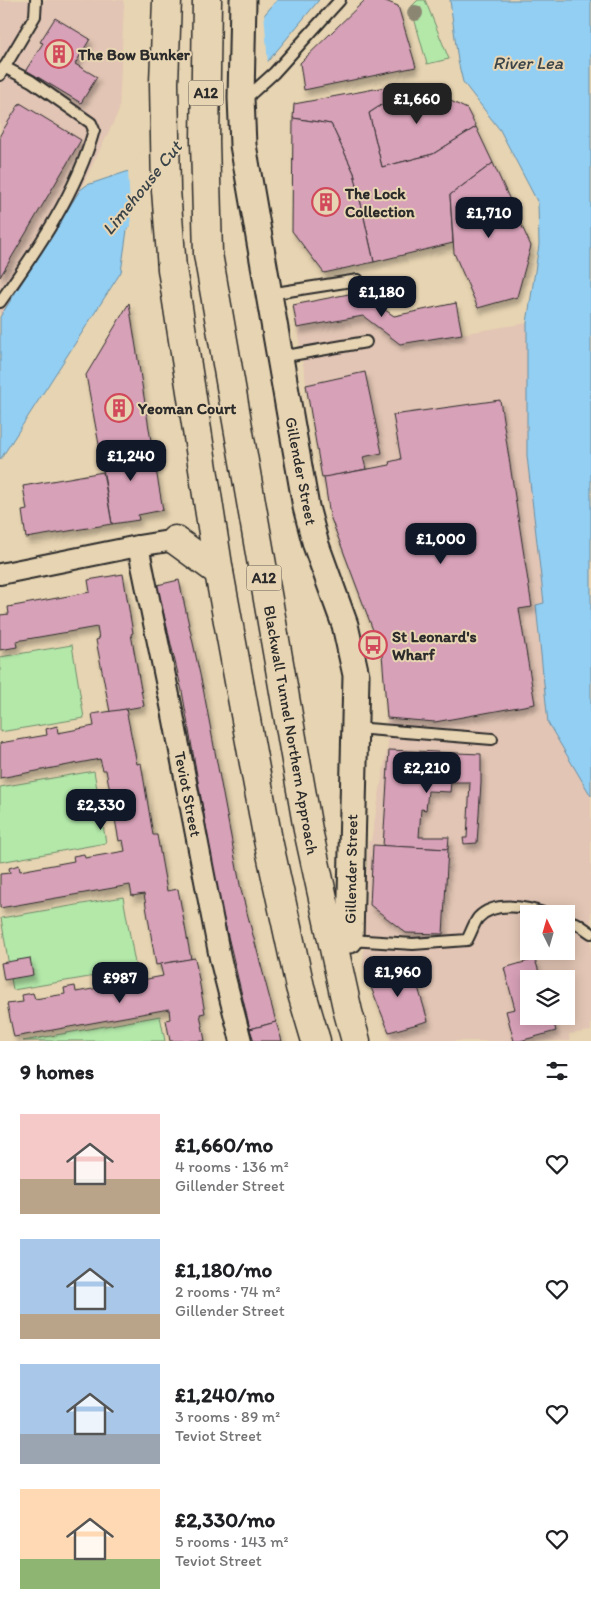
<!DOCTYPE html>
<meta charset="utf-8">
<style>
body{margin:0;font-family:Itim,sans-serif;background:#f2f2f2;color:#202124;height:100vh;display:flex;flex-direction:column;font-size:19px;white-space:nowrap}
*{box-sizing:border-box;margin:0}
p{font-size:16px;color:#757577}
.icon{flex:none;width:28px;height:28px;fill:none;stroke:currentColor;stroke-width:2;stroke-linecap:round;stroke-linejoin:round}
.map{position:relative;height:1041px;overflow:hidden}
.sheet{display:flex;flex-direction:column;background:#fff;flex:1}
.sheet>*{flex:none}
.needle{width:32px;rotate:355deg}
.controls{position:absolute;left:520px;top:905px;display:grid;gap:10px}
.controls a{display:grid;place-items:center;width:55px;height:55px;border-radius:0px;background:#fff;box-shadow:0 2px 12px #0003;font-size:25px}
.price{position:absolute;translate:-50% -42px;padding:0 11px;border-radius:10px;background:#111827;color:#fff;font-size:16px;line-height:32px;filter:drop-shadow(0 1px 2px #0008)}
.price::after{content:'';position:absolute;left:50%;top:30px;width:15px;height:11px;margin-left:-8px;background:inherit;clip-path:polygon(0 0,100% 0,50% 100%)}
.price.active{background:#222;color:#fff}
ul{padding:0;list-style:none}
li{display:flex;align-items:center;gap:15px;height:125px;padding:0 20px}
li span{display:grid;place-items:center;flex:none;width:140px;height:100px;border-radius:0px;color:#555}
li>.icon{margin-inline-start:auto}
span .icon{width:60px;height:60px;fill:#fffc;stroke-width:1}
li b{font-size:21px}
h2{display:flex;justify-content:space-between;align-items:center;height:60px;padding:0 20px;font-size:21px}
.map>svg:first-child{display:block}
.built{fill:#e2c5b4;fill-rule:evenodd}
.green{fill:#b3e8a9;stroke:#6f8a6a}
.water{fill:#93cff3;stroke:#698da3}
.pier{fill:#e7d4b2}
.building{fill:#d7a1b7;stroke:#2b2b2b;filter:url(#shadow)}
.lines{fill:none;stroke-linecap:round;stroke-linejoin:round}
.service-casing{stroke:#2b2b2b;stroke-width:14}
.minor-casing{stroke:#2b2b2b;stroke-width:24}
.tertiary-casing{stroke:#2b2b2b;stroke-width:29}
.trunk-casing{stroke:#2b2b2b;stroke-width:31}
.service{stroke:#e7d4b2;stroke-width:10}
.minor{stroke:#e7d4b2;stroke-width:20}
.tertiary{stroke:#e7d4b2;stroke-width:25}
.trunk{stroke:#e7d4b2;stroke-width:28}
.tree{fill:#8b8672}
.labels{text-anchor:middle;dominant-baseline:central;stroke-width:4;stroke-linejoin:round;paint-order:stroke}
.shield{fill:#e7d4b2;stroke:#635e54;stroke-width:1}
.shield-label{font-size:15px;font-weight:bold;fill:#2b2b2b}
.poi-label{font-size:16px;font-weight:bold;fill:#2b2b2b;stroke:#e7d4b2;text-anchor:start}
.street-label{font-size:16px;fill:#2b2b2b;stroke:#e7d4b2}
.water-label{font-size:18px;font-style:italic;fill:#3b4449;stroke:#e7d4b2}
</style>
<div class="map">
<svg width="591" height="1041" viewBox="0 0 591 1041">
<defs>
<filter id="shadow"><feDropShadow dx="3" dy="5.5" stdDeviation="2.5" flood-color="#0004"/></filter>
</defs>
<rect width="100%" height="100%" fill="#e7d4b2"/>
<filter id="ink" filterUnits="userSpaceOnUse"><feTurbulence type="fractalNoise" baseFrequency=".02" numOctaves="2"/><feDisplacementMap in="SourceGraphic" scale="10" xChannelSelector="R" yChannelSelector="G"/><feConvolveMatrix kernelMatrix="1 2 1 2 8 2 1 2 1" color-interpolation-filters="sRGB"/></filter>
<g filter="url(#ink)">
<g class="built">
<polygon points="0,0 123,0 124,5 119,111 80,190 0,317"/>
<path d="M 363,316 L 400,344 L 527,323 L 527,456 L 544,603 L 536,605 L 548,723 L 591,796 L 591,1031 L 569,1034 L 570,1041 L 391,1041 L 363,966 L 368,841 L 371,841 L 388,744 L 382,654 L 330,516 L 322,478 L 297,328 ZM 529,914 L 566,914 L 566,951 L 529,951 ZM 529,979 L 566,979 L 566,1016 L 529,1016 Z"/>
</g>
<g class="green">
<polygon points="418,0 425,0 449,59 427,64 411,7"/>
<polygon points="72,645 84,718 0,732 0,657"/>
<polygon points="94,771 106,843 0,862 0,787"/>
<polygon points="123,897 136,969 13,990 1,918"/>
<polygon points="160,1016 165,1041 23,1041"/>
</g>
<g class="water">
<polygon points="277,0 319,0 127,230 121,272 0,460 0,317 80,190 87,185 132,170"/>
<polygon points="450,0 591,0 591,796 548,723 536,605 544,603 527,456 527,323 539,245 538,203 500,130 463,82 458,61"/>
</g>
<polygon class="pier" points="264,11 268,66 131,230 128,169 130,168"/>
<g class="building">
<polygon points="365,0 383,0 398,6 416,67 304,90 300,63"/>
<polygon points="55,18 90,39 75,64 97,77 81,103 26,70 43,43 40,42"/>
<polygon points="412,82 467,109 476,127 433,154 382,167 369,113 412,85"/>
<polygon points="412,82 412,85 369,113 382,167 433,154 476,127 493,163 450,195 453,243 374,262 354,173 331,124 293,118 294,104"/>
<polygon points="20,103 81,140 0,277 0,135"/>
<polygon points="293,118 331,124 354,173 374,262 324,273 292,231"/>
<polygon points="493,163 531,246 517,297 478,308 454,253 450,195"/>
<polygon points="359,292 394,316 456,303 462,334 400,344 363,316 297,328 293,305"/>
<polygon points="129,303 151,441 100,450 86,375"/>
<polygon points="365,372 382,453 363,457 366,469 322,478 306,385"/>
<polygon points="500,400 532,607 519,609 535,704 435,722 387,718 382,654 330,516 324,477 390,465 389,462 401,459 393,415"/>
<polygon points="151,441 163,510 138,515 139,520 112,524 100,450"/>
<polygon points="103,472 112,524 26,538 22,511 27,510 23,486"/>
<polygon points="123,574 133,633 131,634 144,706 110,712 96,640 99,639 97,627 16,641 17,647 0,650 0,615 9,614 8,607 90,592 88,580"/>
<polygon points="179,580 203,688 241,890 276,1022 250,1029 218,894 182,691 157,585"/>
<polygon points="126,709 137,764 141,763 153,835 157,835 167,891 178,889 191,959 156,965 144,894 132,896 130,885 0,908 0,874 10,873 9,868 19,865 20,871 74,861 73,856 84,854 85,858 125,851 123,840 119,841 106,770 103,770 100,759 0,778 0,743 47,735 46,729 57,726 58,733 94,726 92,714"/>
<polygon points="389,750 481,754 481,783 477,843 464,844 463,838 467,838 470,782 451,782 450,792 428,791 426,810 421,809 419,837 449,837 448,849 383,846"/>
<polygon points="373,845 448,849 443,934 406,933 370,905"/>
<polygon points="30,958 33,975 4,980 1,963"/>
<polygon points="195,958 205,1013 200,1014 205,1041 170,1041 166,1020 170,1019 169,1009 14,1037 7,1004 23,1002 22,995 33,993 35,999 65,994 64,988 75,986 76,992 115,985 114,979 125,977 126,983 163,976 160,964"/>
<polygon points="535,959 541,979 529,979 529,1016 552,1016 556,1031 520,1041 514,1041 506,1011 515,1009 504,968"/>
<polygon points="412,967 428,1021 389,1032 366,975"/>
<polygon points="276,1022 282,1041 254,1041 250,1029"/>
</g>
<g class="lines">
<defs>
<g id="service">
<polyline points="0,75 35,16 36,0"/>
<polyline points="244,100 274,73 340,0"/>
<polyline points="269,294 358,280"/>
<path d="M 0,302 C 37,250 77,192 94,130 L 91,123 L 31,81 L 4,67"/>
<polyline points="280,357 366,342"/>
<polyline points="355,728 492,739"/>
<polyline points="566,920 578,924 591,933"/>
<path d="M 350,940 L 413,944 L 467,940 C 471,933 474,923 478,918 C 495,900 527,907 547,914"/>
</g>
<g id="minor">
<polyline points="138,546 172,710 220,958 241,1041"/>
<polyline points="0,574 138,546 175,540"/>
</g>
<polyline id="tertiary" points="243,0 241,98 243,145 306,507 316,545 345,625 356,675 350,940"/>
<g id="trunk">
<polyline points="167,0 164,83 166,190 172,269 219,572 268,840 300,987 316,1041"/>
<polyline points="207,0 205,141 208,254 308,830 348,1012 356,1041"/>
<polyline points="175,540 219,572"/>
</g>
</defs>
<use href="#service" class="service-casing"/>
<use href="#minor" class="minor-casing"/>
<use href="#tertiary" class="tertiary-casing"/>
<use href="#trunk" class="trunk-casing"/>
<use href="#service" class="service"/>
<use href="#minor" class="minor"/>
<use href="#tertiary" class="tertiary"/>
<use href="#trunk" class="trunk"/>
</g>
<circle class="tree" cx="415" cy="13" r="8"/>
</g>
<defs>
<symbol id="building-ring" viewBox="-11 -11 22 22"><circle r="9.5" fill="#e7d4b2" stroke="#d1495b" stroke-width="1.5"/><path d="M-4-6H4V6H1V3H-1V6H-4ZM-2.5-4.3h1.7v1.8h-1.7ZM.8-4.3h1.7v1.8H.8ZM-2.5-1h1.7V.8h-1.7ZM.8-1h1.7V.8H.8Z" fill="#d1495b"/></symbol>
<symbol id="bus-ring" viewBox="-11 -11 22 22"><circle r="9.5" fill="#e7d4b2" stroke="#d1495b" stroke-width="1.5"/><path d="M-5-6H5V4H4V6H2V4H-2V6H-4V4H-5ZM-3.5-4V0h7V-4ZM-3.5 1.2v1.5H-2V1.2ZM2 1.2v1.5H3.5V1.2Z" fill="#d1495b"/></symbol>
</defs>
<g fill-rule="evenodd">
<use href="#building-ring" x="43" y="38" width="32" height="32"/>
<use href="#building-ring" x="310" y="186" width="32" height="32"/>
<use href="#building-ring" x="103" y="392" width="32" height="32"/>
<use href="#bus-ring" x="357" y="629" width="32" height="32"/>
</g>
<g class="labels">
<g class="shield">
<rect x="188.5" y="80.5" width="35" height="25" rx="4"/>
<rect x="246.5" y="565.5" width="35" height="25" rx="4"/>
</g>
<g class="shield-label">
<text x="206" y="93">A12</text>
<text x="264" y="578">A12</text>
</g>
<g class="poi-label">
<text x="78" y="54">The Bow Bunker</text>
<text x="345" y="193">The Lock<tspan x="345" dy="18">Collection</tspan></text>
<text x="138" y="408">Yeoman Court</text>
<text x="392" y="636">St Leonard's<tspan x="392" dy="18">Wharf</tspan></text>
</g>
<g class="street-label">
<text transform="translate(301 471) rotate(79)">Gillender Street</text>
<text transform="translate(291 730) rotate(80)">Blackwall Tunnel Northern Approach</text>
<text transform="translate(188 794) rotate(79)">Teviot Street</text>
<text transform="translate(351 869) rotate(-89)">Gillender Street</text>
</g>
<g class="water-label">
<text x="528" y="63">River Lea</text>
<text transform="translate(142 188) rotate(-51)">Limehouse Cut</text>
</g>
</g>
</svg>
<div class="controls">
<a><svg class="needle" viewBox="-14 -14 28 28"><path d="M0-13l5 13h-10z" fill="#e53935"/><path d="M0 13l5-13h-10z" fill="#757577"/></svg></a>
<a><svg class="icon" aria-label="layers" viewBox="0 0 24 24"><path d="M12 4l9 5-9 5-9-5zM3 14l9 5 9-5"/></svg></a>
</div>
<b class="price active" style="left:417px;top:125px">£1,660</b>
<b class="price" style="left:489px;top:239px">£1,710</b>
<b class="price" style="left:382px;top:318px">£1,180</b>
<b class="price" style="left:131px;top:482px">£1,240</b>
<b class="price" style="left:441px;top:565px">£1,000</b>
<b class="price" style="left:427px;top:794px">£2,210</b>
<b class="price" style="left:101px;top:831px">£2,330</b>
<b class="price" style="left:398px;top:998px">£1,960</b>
<b class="price" style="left:120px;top:1004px">£987</b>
</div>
<section class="sheet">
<h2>9 homes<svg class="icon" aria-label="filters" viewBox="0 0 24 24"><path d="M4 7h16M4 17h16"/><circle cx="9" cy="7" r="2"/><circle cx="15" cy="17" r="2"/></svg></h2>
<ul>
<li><span style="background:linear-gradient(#f6c9c9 65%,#b9a48a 0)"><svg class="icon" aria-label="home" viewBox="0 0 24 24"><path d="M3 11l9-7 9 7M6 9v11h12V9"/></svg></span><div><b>£1,660/mo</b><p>4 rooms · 136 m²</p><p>Gillender Street</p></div><svg class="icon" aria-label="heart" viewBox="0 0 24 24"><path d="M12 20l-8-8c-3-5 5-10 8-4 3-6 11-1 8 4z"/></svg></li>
<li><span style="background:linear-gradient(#a9c7e8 75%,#b9a48a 0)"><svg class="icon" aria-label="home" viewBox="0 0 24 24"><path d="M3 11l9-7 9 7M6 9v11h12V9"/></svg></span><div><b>£1,180/mo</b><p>2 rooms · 74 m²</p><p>Gillender Street</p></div><svg class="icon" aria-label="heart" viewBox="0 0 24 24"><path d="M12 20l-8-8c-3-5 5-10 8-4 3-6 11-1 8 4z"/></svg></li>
<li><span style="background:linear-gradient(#a9c7e8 70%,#9aa5b1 0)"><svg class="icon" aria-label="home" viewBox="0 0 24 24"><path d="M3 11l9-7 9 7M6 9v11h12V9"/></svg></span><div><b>£1,240/mo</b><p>3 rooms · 89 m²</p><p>Teviot Street</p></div><svg class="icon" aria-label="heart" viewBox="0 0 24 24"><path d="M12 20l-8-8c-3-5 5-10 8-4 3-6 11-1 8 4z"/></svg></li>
<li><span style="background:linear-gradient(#ffd9b3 70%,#8fb573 0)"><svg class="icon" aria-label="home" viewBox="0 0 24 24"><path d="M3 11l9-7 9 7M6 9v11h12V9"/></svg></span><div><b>£2,330/mo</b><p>5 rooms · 143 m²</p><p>Teviot Street</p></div><svg class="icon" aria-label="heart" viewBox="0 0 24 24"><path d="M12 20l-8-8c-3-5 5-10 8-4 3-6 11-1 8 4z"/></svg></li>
</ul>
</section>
